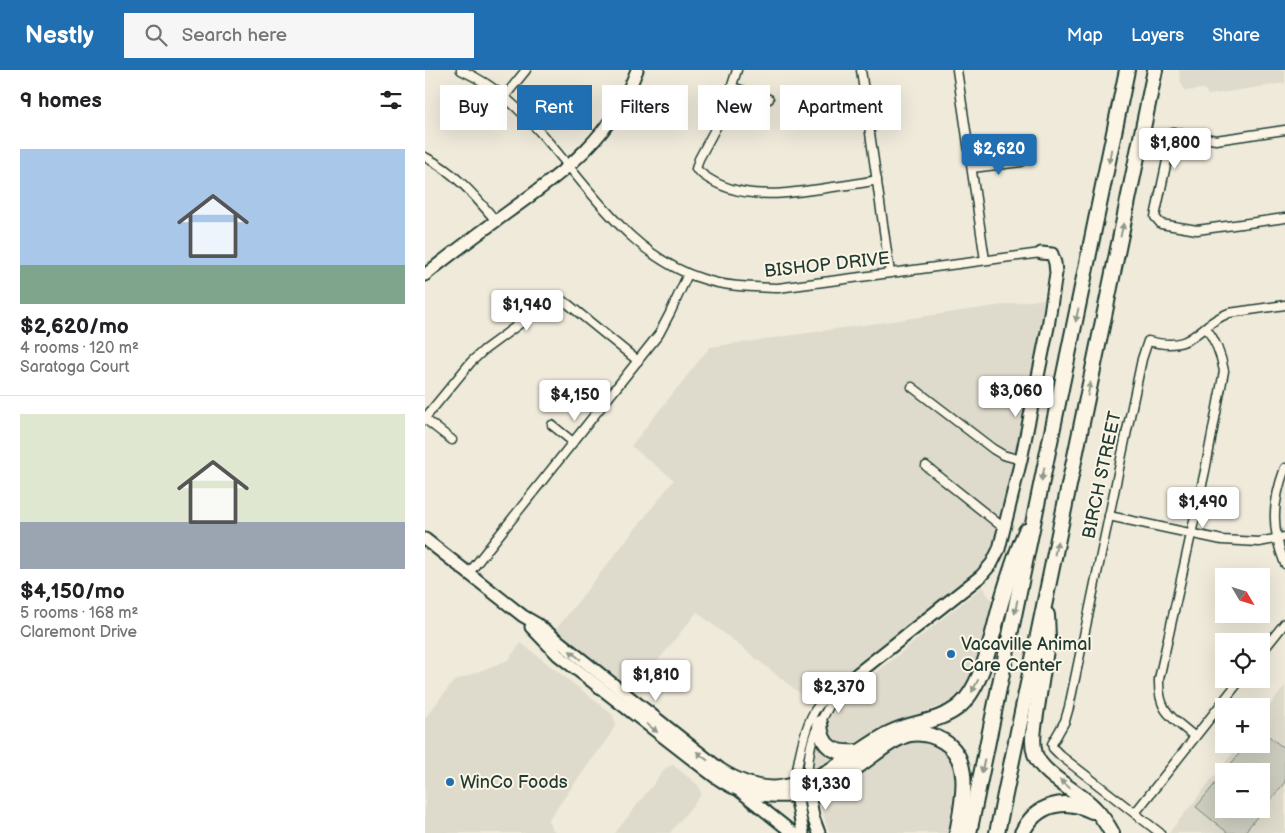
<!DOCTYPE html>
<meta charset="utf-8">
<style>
body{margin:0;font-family:"Balsamiq Sans",sans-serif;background:#f6f6f6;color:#202124;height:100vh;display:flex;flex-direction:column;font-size:19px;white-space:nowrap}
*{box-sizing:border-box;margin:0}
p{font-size:16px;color:#757577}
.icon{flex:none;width:28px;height:28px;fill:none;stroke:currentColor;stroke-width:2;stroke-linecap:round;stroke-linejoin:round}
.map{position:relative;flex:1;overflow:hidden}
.side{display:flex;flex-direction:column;background:#fff;width:425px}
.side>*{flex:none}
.banner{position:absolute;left:15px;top:15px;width:475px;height:45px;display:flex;gap:10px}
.needle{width:32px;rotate:128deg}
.controls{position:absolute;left:790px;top:498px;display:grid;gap:10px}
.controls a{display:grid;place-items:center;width:55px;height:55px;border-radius:0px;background:#fff;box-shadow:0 5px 20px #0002;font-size:25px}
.price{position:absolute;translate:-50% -42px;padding:0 11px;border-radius:5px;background:#fff;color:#222;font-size:16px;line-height:32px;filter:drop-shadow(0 1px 2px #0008)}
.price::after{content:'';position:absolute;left:50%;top:30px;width:15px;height:11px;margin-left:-8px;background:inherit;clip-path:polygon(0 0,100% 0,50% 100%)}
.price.selected{background:#1f6fb2;color:#fff}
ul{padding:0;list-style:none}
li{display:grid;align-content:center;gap:10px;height:265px;padding:0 20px}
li+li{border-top:1px solid #e0e0e0}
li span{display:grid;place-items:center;height:155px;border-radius:0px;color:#555}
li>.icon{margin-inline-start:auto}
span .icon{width:90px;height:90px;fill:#fffc;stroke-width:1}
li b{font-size:21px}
h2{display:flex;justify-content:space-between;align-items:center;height:60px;padding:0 20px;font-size:21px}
.chip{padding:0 18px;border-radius:0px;background:#fff;box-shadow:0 5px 20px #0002;font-size:18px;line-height:45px}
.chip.selected{background:#1f6fb2;color:#fff}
header{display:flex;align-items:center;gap:30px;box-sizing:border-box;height:70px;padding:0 25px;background:#1f6fb2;color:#fff}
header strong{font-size:24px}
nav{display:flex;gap:28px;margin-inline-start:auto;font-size:18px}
.search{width:350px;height:45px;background:#f6f6f6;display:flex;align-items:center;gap:12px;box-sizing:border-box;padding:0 18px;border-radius:0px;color:#757577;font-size:19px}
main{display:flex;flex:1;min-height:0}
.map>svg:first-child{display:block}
.built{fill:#dedbcc;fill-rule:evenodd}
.green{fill:#cccdbf;stroke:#76857a}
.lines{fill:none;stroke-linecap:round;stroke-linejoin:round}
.street-casing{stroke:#1f3d34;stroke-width:11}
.secondary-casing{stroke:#1f3d34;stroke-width:15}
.highway-casing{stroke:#1f3d34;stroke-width:18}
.street{stroke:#fcf5e5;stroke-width:8}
.secondary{stroke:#fcf5e5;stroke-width:11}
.highway{stroke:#fcf5e5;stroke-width:14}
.oneway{fill:#8e998c}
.poi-dot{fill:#1f6fb2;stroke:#fcf5e5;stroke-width:2}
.labels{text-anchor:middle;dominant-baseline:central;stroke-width:4;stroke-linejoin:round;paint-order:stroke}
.street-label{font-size:18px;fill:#1f3d34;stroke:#fcf5e5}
.poi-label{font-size:18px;fill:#1f3d34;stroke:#fcf5e5;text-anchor:start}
</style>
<header>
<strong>Nestly</strong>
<div class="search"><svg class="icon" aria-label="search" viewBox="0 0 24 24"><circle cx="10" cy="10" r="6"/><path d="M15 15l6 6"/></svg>Search here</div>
<nav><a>Map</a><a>Layers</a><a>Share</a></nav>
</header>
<main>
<section class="side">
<h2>9 homes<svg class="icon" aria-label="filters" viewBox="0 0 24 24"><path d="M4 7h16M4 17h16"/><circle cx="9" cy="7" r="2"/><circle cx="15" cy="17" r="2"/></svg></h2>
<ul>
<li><span style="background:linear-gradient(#a9c7e8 75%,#7fa58c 0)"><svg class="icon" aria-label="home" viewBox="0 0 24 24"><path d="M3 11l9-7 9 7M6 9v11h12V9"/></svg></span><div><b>$2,620/mo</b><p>4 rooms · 120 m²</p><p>Saratoga Court</p></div></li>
<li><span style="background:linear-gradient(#dfe7d0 70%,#9aa5b1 0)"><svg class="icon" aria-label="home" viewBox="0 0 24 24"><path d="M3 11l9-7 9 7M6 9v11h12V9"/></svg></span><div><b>$4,150/mo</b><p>5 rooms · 168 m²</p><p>Claremont Drive</p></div></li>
</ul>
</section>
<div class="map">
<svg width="860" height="763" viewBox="0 0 860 763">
<rect width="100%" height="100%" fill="#efeada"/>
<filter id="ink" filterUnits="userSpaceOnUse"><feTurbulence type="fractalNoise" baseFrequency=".02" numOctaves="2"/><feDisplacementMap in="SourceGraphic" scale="10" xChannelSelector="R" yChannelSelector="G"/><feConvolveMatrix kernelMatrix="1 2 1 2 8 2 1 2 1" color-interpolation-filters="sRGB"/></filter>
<g filter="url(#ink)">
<g class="built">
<polygon points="754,0 860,0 860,13 783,25 779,19 760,21 755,10"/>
<polygon points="620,229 617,260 575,463 564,486 549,503 419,604 405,616 390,635 272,542 207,623 129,562 249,410 206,376 285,277"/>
<polygon points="557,517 569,533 547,602 541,617 524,633 469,652 478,675 493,671 509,676 517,680 525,689 530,701 531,712 523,763 405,763 397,742 385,698 390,670 414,634 420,628"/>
<polygon points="96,573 187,644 191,654 185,665 123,750 127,759 133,763 0,763 0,648 29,611 83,590"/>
<path d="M 860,616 L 860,763 L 744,763 L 815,674 L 836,674 L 836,646 ZM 799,701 L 836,701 L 836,739 L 799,739 Z"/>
<polygon points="248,695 274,716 276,725 245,763 190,763 241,698"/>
</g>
<polygon class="green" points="836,660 860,679 860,712 819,763 803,763 771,737 799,703 799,739 836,739 836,701 800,701 822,674 836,674"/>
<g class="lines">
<defs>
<g id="street">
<path d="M 36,0 C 73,17 95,39 121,69 C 166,121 208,188 278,209 C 302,217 327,217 353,218 L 616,183"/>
<path d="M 312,0 L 297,46 L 274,89 L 271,99 C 306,131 351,125 395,119 C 414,116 433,114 452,110"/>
<polyline points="436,0 465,203"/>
<polyline points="532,0 560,190"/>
<polyline points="307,17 344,29"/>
<polyline points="80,26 101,0"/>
<polyline points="860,60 791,70 748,62 730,147 736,154 772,160 860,148"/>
<path d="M 0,87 C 30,102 50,126 71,151"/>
<polyline points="547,98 596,92"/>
<polyline points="487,317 568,379 578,385 596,390"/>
<polyline points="0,348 46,292 59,280 123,233 132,228 143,234 213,291"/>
<polyline points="0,349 27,370"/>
<polyline points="127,355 148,372"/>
<polyline points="501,396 580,459"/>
<path d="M 860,398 C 847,433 846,459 860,494"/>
<polyline points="684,446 797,470 834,472 860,467"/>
<polyline points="44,503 234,264 245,243 263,204"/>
<polyline points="836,583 860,553"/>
<path d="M 770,667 C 747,647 733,643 734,609 L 780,401 L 799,301 C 796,284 791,271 781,258"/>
<path d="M 382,711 C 383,697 383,682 388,668 C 393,652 404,640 409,625"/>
<path d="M 370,713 C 373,691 380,645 398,631 C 401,628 406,627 409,625"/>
<polyline points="710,743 816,609"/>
<path d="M 735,763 L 636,686 L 628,678 L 627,674 L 640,651 L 644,637 L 717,289 L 723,271 C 771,283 768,257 804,243 L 860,235"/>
</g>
<g id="secondary">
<path d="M 0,205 C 28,182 57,161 86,140 C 141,100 187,67 212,0"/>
<path d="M 0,469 L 98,546 L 112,554 L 295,699 C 311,709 329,717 347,717 C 358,717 371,713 382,711 L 388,747 L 394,763"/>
<path d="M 106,557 L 133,585 L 281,700 C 291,708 302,716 314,720 C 336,728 361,726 384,726"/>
<polyline points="409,625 432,604 556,506 567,493 574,479 596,390 623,257 631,203 630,193 627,184 616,183"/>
<polyline points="370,720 378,763"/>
<polyline points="315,721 368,763"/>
</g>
<g id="highway">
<path d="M 622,545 L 623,567 L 609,657 C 608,666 607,675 610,684 C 616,704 654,722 669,738 C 676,745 682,754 687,763"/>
<path d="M 395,653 C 396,678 410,684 433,682"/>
<path d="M 382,711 C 412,701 437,678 465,663 C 486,652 512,653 532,638 C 558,619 567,564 576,533 C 583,509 590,485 601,461"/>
<path d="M 384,726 C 401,717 417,706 433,696 C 449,685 466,669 485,664 C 497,662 508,665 518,671 C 549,689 537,734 532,763"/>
<polyline points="544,763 702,0"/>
<polyline points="572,763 730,0"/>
<path d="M 597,763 C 611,734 639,727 667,741"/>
</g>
</defs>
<use href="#street" class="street-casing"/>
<use href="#secondary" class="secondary-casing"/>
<use href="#highway" class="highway-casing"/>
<use href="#street" class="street"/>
<use href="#secondary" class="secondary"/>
<use href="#highway" class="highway"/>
</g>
<defs><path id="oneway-solid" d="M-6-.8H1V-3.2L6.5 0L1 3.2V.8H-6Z" transform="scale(1.25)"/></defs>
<g class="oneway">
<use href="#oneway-solid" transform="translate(685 86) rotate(101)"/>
<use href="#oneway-solid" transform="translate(697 160) rotate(-78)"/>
<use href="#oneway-solid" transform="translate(652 245) rotate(102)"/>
<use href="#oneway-solid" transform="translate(664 319) rotate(-78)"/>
<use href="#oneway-solid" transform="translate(618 404) rotate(102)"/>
<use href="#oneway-solid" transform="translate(631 478) rotate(-78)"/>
<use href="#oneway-solid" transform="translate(591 537) rotate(101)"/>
<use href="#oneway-solid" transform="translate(150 585) rotate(-141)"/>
<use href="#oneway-solid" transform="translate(550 616) rotate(117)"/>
<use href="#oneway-solid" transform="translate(227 658) rotate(38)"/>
<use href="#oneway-solid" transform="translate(277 686) rotate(-142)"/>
<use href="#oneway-solid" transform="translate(558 696) rotate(102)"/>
<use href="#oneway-solid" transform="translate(640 714) rotate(-141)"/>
</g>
</g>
<g class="poi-dot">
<circle cx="526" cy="584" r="5"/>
<circle cx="25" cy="712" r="5"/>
</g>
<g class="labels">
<g class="street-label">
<text transform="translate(402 195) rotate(-6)">BISHOP DRIVE</text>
<text transform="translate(677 405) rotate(-78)">BIRCH STREET</text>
</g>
<g class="poi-label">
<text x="536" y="574">Vacaville Animal<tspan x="536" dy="21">Care Center</tspan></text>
<text x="35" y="712">WinCo Foods</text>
</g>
</g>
</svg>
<div class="controls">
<a><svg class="needle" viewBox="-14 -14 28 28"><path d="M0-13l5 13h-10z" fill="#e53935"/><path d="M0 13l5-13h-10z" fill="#757577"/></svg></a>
<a><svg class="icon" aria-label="locate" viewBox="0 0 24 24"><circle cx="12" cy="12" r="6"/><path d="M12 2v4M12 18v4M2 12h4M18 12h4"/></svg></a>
<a>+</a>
<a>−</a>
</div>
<b class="price" style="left:750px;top:100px">$1,800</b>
<b class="price selected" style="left:574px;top:106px">$2,620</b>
<b class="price" style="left:102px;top:262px">$1,940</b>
<b class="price" style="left:591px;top:348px">$3,060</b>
<b class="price" style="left:150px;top:352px">$4,150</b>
<b class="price" style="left:778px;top:459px">$1,490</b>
<b class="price" style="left:231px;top:632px">$1,810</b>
<b class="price" style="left:414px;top:644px">$2,370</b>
<b class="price" style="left:401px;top:741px">$1,330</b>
<div class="banner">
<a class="chip">Buy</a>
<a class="chip selected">Rent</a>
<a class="chip">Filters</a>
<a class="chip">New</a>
<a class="chip">Apartment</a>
</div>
</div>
</main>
